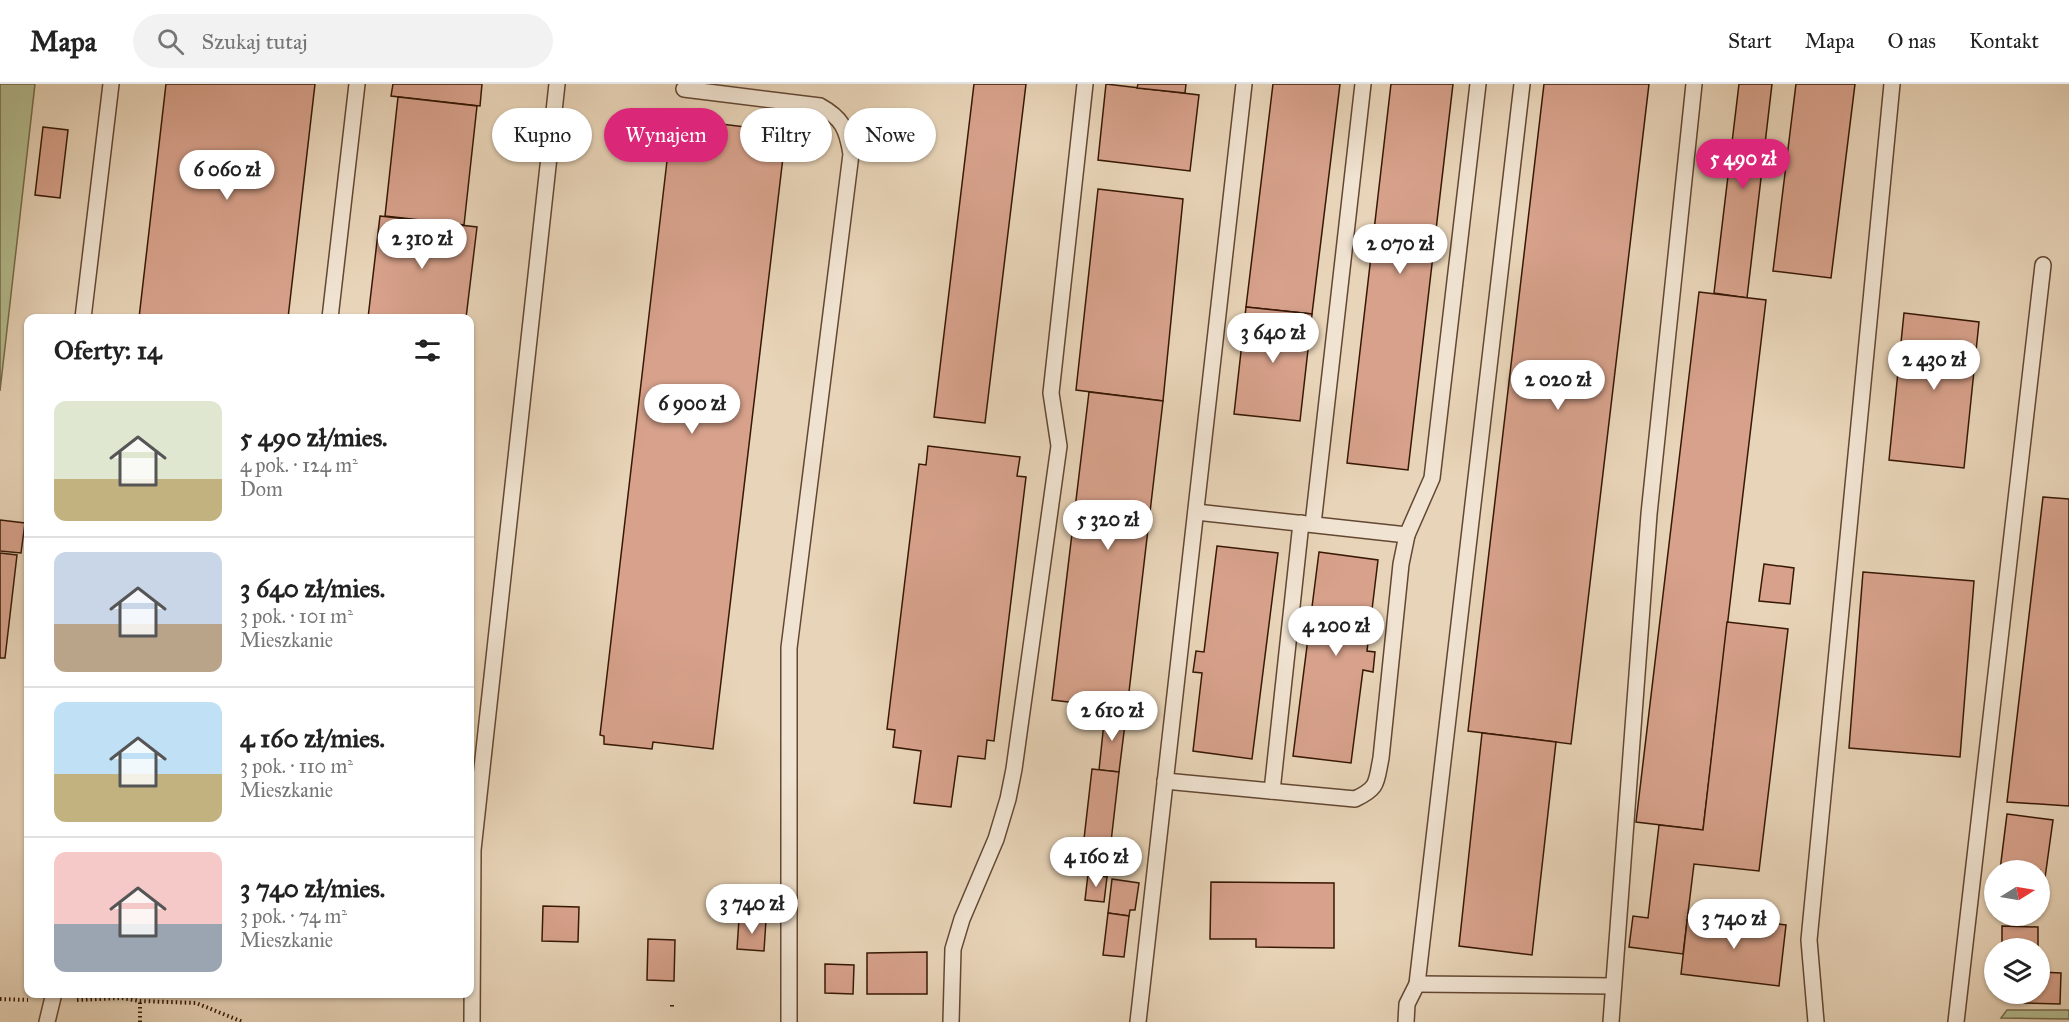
<!DOCTYPE html>
<html lang="pl">
<meta charset="utf-8">
<style>
body{margin:0;font-family:"IM FELL Great Primer",serif;background:#f2f2f2;color:#222;height:100vh;display:flex;flex-direction:column;font-size:22px;white-space:nowrap}
*{box-sizing:border-box;margin:0}
p{font-size:20px;color:#767676}
.icon{flex:none;width:33px;height:33px;fill:none;stroke:currentColor;stroke-width:2;stroke-linecap:round;stroke-linejoin:round}
.map{position:relative;flex:1;overflow:hidden}
.details{position:absolute;left:24px;top:230px;width:450px;height:684px;display:flex;flex-direction:column;background:#fff;border-radius:12px;box-shadow:0 2px 4px #0004}
.details>*{flex:none}
.hud{position:absolute;left:492px;top:24px;width:570px;height:54px;display:flex;gap:12px}
.needle{width:39px;rotate:79deg}
.fabs{position:absolute;left:1984px;top:776px;display:grid;gap:12px}
.fabs a{display:grid;place-items:center;width:66px;height:66px;border-radius:50%;background:#fff;box-shadow:0 2px 4px #0004;font-size:30px}
.price{position:absolute;translate:-50% -51px;padding:0 14px;border-radius:21px;background:#fff;color:#222;font-size:20px;line-height:39px;filter:drop-shadow(0 2px 3px #0008)}
.price::after{content:'';position:absolute;left:50%;top:36px;width:18px;height:14px;margin-left:-9px;background:inherit;clip-path:polygon(0 0,100% 0,50% 100%)}
.price.on{background:#db2777;color:#fff}
ul{padding:0;list-style:none}
li{display:flex;align-items:center;gap:18px;height:150px;padding:0 30px}
li+li{border-top:2px solid #e0e0e0}
li span{display:grid;place-items:center;flex:none;width:168px;height:120px;border-radius:12px;color:#555}
li>.icon{margin-inline-start:auto}
span .icon{width:72px;height:72px;fill:#fffc;stroke-width:1}
li b{font-size:26px}
h2{display:flex;justify-content:space-between;align-items:center;height:72px;padding:0 30px;font-size:26px}
.pill{padding:0 21px;border-radius:27px;background:#fff;box-shadow:0 2px 4px #0004;font-size:21px;line-height:54px}
.pill.on{background:#db2777;color:#fff}
header{display:flex;align-items:center;gap:36px;box-sizing:border-box;height:84px;padding:0 30px;background:#fff;border-bottom:2px solid #e0e0e0}
header strong{font-size:28px}
nav{display:flex;gap:33px;margin-inline-start:auto;font-size:21px}
.search{width:420px;height:54px;background:#f2f2f2;display:flex;align-items:center;gap:15px;box-sizing:border-box;padding:0 21px;border-radius:33px;color:#767676;font-size:22px}
.map>svg:first-child{display:block}
.green{fill:#b4bd90;stroke:#766a4a;stroke-width:1.5}
.building{fill:#d7a18b;stroke:#371805;stroke-width:1.5}
.lines{fill:none;stroke-linecap:round;stroke-linejoin:round}
.lane-casing{stroke:#634732;stroke-width:18}
.path{stroke:#371805;stroke-width:4;stroke-dasharray:1.5 3;stroke-linecap:butt}
.lane{stroke:#f0e3d1;stroke-width:15}
</style>
<header>
<strong>Mapa</strong>
<div class="search"><svg class="icon" aria-label="search" viewBox="0 0 24 24"><circle cx="10" cy="10" r="6"/><path d="M15 15l6 6"/></svg>Szukaj tutaj</div>
<nav><a>Start</a><a>Mapa</a><a>O nas</a><a>Kontakt</a></nav>
</header>
<div class="map">
<svg width="2069" height="938" viewBox="0 0 2069 938">
<rect width="100%" height="100%" fill="#e8d4b8"/>
<filter id="stains"><feTurbulence type="fractalNoise" baseFrequency=".00333" numOctaves="4"/><feColorMatrix values="0 0 0 0 .2 0 0 0 0 .09 0 0 0 0 .02 0 0 0 .5 -.17"/></filter>
<radialGradient id="worn" r=".72"><stop offset=".6" stop-color="#630" stop-opacity="0"/><stop offset="1" stop-color="#630" stop-opacity=".3"/></radialGradient>
<g class="green">
<polygon points="0,0 35,0 0,307"/>
<polygon points="2007,926 2069,926 2069,935 2001,934"/>
</g>
<g class="building">
<polygon points="166,0 315,0 288,234 139,234"/>
<polygon points="393,0 482,0 480,22 391,12"/>
<polygon points="974,0 1026,0 985,339 934,333"/>
<polygon points="1106,0 1199,11 1190,87 1098,76"/>
<polygon points="1138,0 1186,0 1185,9 1137,4"/>
<polygon points="1273,0 1340,0 1312,230 1246,223"/>
<polygon points="1391,0 1453,0 1408,386 1347,379"/>
<polygon points="1544,0 1649,0 1571,660 1468,647"/>
<polygon points="1739,0 1772,0 1747,214 1714,209"/>
<polygon points="1796,0 1855,0 1831,194 1773,187"/>
<polygon points="398,13 477,22 464,141 385,132"/>
<polygon points="672,34 786,48 713,665 653,658 652,665 604,660 604,652 600,651"/>
<polygon points="43,43 68,46 60,114 35,111"/>
<polygon points="1098,105 1183,115 1163,317 1076,306"/>
<polygon points="380,132 477,143 466,234 368,234"/>
<polygon points="1699,208 1766,216 1703,746 1636,738"/>
<polygon points="1246,223 1312,230 1300,337 1234,330"/>
<polygon points="1904,229 1979,238 1964,384 1889,376"/>
<polygon points="1089,308 1163,317 1127,625 1052,616"/>
<polygon points="928,362 1020,373 1017,392 1026,393 994,657 987,656 985,675 958,672 951,723 914,719 921,667 893,663 895,646 887,645 919,380 926,381"/>
<polygon points="2043,413 2069,415 2069,722 2007,718"/>
<polygon points="0,436 25,439 21,469 0,467"/>
<polygon points="1217,462 1278,469 1252,675 1193,667 1202,589 1193,588 1196,567 1204,568"/>
<polygon points="1319,468 1378,476 1367,567 1375,568 1373,588 1363,586 1351,679 1293,672"/>
<polygon points="0,469 17,471 5,574 0,574"/>
<polygon points="1764,480 1794,484 1790,520 1759,517"/>
<polygon points="1863,488 1974,497 1960,673 1849,664"/>
<polygon points="1727,538 1788,545 1759,787 1694,780 1683,870 1629,863 1633,832 1648,834 1659,741 1703,746"/>
<polygon points="1105,629 1126,632 1119,688 1099,686"/>
<polygon points="1482,649 1556,658 1532,871 1459,862"/>
<polygon points="1092,685 1119,688 1107,793 1080,790"/>
<polygon points="2007,730 2053,736 2040,830 2040,786 2000,786"/>
<polygon points="1088,790 1107,793 1104,818 1085,816"/>
<polygon points="1112,795 1139,799 1135,826 1130,826 1129,832 1108,829"/>
<polygon points="1211,798 1334,799 1334,864 1256,863 1256,855 1210,855"/>
<polygon points="543,822 579,823 578,858 542,857"/>
<polygon points="1108,829 1129,832 1124,873 1103,871"/>
<polygon points="1688,829 1786,841 1779,902 1681,890"/>
<polygon points="739,835 766,836 764,867 737,865"/>
<polygon points="2002,842 2038,843 2038,864 2002,864"/>
<polygon points="648,855 675,856 674,897 647,896"/>
<polygon points="927,868 927,910 867,910 867,869"/>
<polygon points="825,880 854,881 853,910 825,909"/>
<polygon points="2040,888 2061,889 2060,920 2024,919 2025,909 2040,909"/>
</g>
<g class="lines">
<defs>
<g id="lane">
<path d="M 684,5 L 820,22 C 842,34 847,45 851,70 L 789,564 L 789,938"/>
<polyline points="83,234 111,0"/>
<polyline points="330,234 357,0"/>
<polyline points="1196,428 1407,451"/>
<polyline points="1313,440 1363,0"/>
<path d="M 1165,697 L 1355,715 C 1379,704 1376,698 1381,674 L 1401,480 L 1407,451 L 1432,394 L 1478,0"/>
<polyline points="1272,707 1301,439"/>
<polyline points="1417,900 1613,902"/>
<polyline points="47,938 54,909"/>
<polyline points="472,938 473,766 557,0"/>
<polyline points="951,938 953,865 962,835 996,755 1008,715 1014,685 1059,362 1051,309 1085,0"/>
<polyline points="1138,938 1244,0"/>
<polyline points="1406,938 1407,920 1417,900 1522,0"/>
<polyline points="1611,938 1649,430 1694,0"/>
<polyline points="1816,938 1809,856 1892,0"/>
<polyline points="1956,938 2043,181"/>
</g>
</defs>
<use href="#lane" class="lane-casing"/>
<g class="path">
<polyline points="0,915 28,916"/>
<polyline points="77,916 121,914 140,917 196,919 243,938"/>
<polyline points="672,921 672,925"/>
<polyline points="140,938 140,917"/>
</g>
<use href="#lane" class="lane"/>
</g>
<rect width="100%" height="100%" filter="url(#stains)"/>
<rect width="100%" height="100%" fill="url(#worn)"/>
</svg>
<div class="fabs">
<a><svg class="needle" viewBox="-14 -14 28 28"><path d="M0-13l5 13h-10z" fill="#e53935"/><path d="M0 13l5-13h-10z" fill="#767676"/></svg></a>
<a><svg class="icon" aria-label="layers" viewBox="0 0 24 24"><path d="M12 4l9 5-9 5-9-5zM3 14l9 5 9-5"/></svg></a>
</div>
<b class="price on" style="left:1743px;top:106px">5 490 zł</b>
<b class="price" style="left:227px;top:117px">6 060 zł</b>
<b class="price" style="left:422px;top:186px">2 310 zł</b>
<b class="price" style="left:1400px;top:191px">2 070 zł</b>
<b class="price" style="left:1273px;top:280px">3 640 zł</b>
<b class="price" style="left:1934px;top:307px">2 430 zł</b>
<b class="price" style="left:1558px;top:327px">2 020 zł</b>
<b class="price" style="left:692px;top:351px">6 900 zł</b>
<b class="price" style="left:1108px;top:467px">5 320 zł</b>
<b class="price" style="left:1336px;top:573px">4 200 zł</b>
<b class="price" style="left:1112px;top:658px">2 610 zł</b>
<b class="price" style="left:1096px;top:804px">4 160 zł</b>
<b class="price" style="left:752px;top:851px">3 740 zł</b>
<b class="price" style="left:1734px;top:866px">3 740 zł</b>
<div class="hud">
<a class="pill">Kupno</a>
<a class="pill on">Wynajem</a>
<a class="pill">Filtry</a>
<a class="pill">Nowe</a>
</div>
<section class="details">
<h2>Oferty: 14<svg class="icon" aria-label="filters" viewBox="0 0 24 24"><path d="M4 7h16M4 17h16"/><circle cx="9" cy="7" r="2"/><circle cx="15" cy="17" r="2"/></svg></h2>
<ul>
<li><span style="background:linear-gradient(#dfe7d0 65%,#c2b280 0)"><svg class="icon" aria-label="home" viewBox="0 0 24 24"><path d="M3 11l9-7 9 7M6 9v11h12V9"/></svg></span><div><b>5 490 zł/mies.</b><p>4 pok. · 124 m²</p><p>Dom</p></div></li>
<li><span style="background:linear-gradient(#c9d6e8 60%,#b9a48a 0)"><svg class="icon" aria-label="home" viewBox="0 0 24 24"><path d="M3 11l9-7 9 7M6 9v11h12V9"/></svg></span><div><b>3 640 zł/mies.</b><p>3 pok. · 101 m²</p><p>Mieszkanie</p></div></li>
<li><span style="background:linear-gradient(#bfe0f5 60%,#c2b280 0)"><svg class="icon" aria-label="home" viewBox="0 0 24 24"><path d="M3 11l9-7 9 7M6 9v11h12V9"/></svg></span><div><b>4 160 zł/mies.</b><p>3 pok. · 110 m²</p><p>Mieszkanie</p></div></li>
<li><span style="background:linear-gradient(#f6c9c9 60%,#9aa5b1 0)"><svg class="icon" aria-label="home" viewBox="0 0 24 24"><path d="M3 11l9-7 9 7M6 9v11h12V9"/></svg></span><div><b>3 740 zł/mies.</b><p>3 pok. · 74 m²</p><p>Mieszkanie</p></div></li>
</ul>
</section>
</div>
